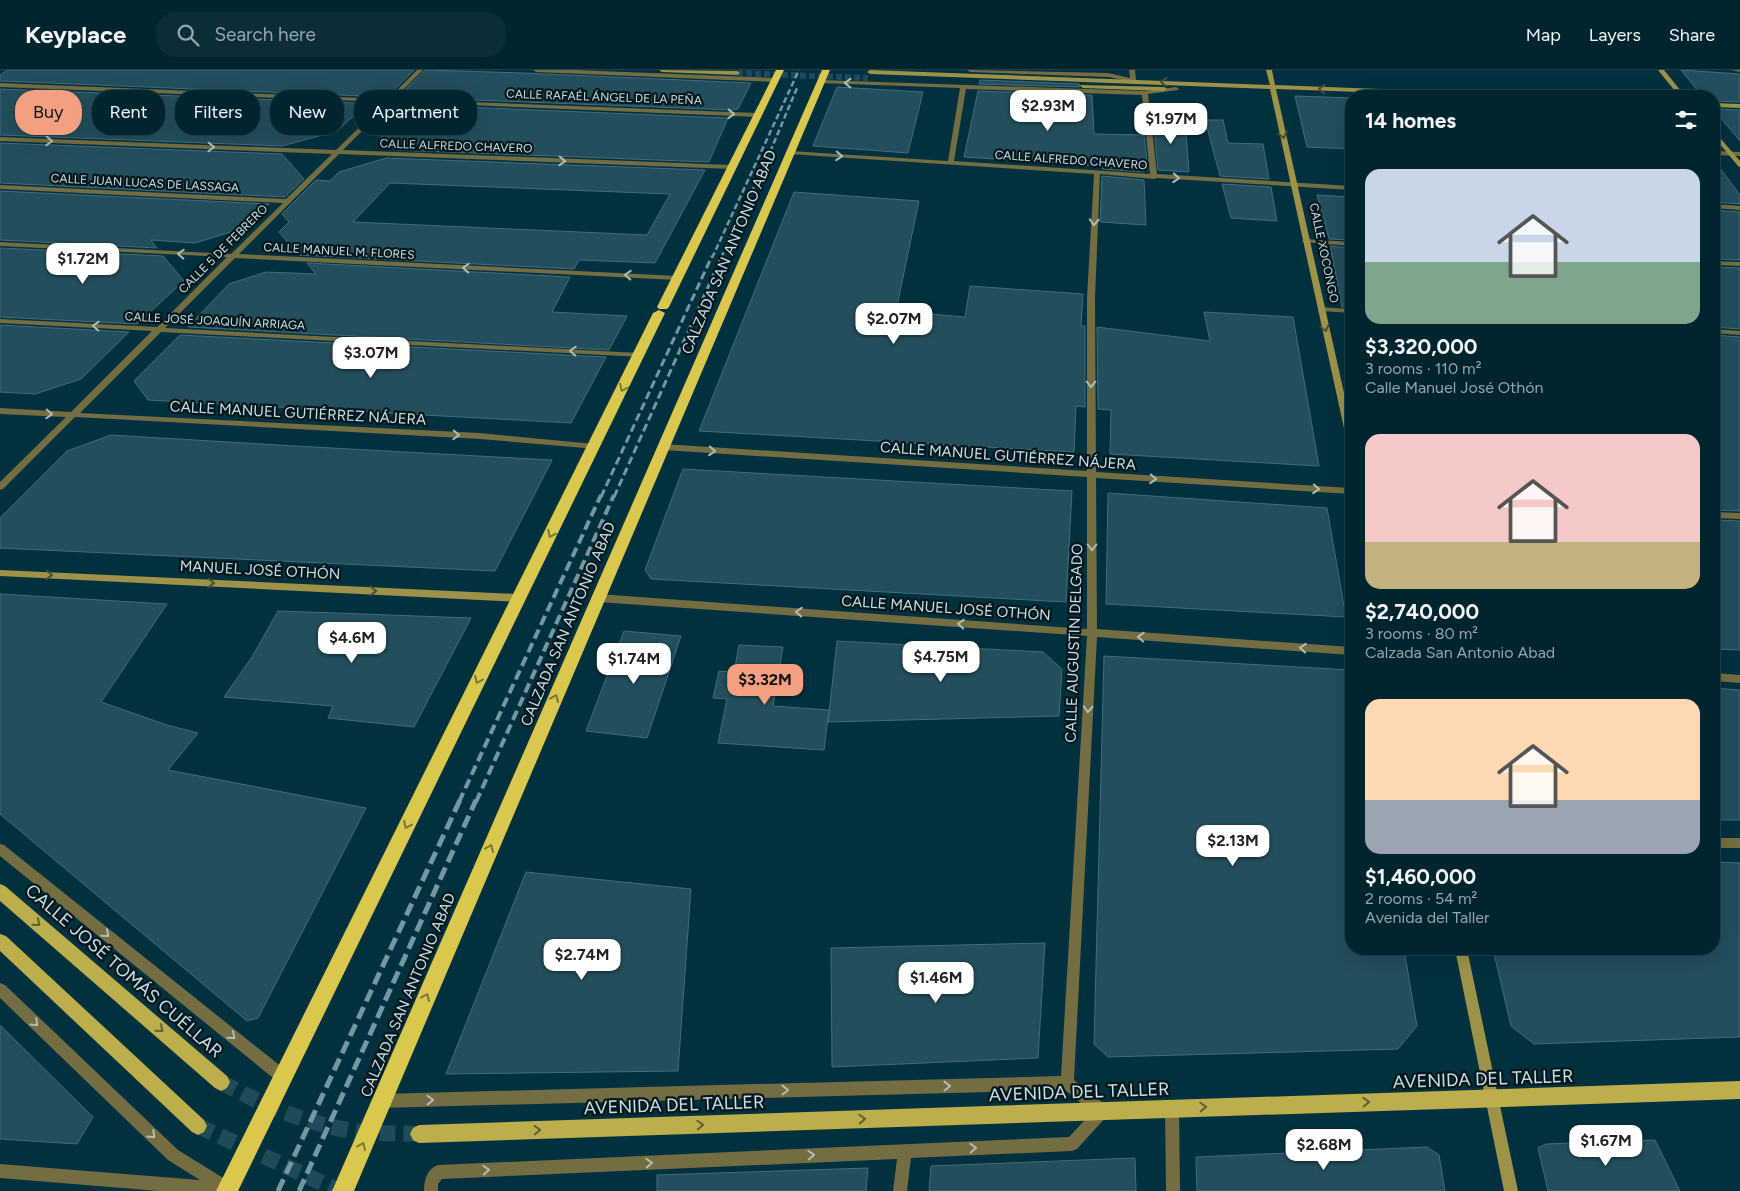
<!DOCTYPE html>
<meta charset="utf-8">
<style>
body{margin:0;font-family:Figtree,sans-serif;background:#0b2d36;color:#f1f3f6;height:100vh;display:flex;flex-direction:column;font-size:19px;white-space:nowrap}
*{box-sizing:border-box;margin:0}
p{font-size:16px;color:#96a5aa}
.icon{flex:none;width:28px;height:28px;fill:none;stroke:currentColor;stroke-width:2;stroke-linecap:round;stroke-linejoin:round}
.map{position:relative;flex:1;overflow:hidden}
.drawer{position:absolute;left:1345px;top:20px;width:375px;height:865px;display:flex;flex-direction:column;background:#01252e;border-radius:20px;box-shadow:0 5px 20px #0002,0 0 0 1px #23424a}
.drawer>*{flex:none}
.banner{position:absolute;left:15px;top:20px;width:475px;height:45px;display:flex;gap:10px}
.price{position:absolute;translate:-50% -42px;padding:0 11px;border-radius:10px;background:#fff;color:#222;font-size:16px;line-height:32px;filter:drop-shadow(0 1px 2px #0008)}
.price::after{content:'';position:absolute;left:50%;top:30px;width:15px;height:11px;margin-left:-8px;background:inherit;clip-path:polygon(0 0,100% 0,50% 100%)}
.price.active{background:#f2a081;color:#111}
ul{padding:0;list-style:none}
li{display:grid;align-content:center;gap:10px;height:265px;padding:0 20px}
li span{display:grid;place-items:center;height:155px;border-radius:15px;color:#555}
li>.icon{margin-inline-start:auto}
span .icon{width:90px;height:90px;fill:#fffc;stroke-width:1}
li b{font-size:21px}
h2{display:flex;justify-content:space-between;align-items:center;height:60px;padding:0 20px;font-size:21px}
.pill{padding:0 18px;border-radius:20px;background:#01252e;box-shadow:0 5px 20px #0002,0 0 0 1px #23424a;font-size:18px;line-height:45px}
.pill.active{background:#f2a081;color:#111}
header{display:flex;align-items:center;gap:30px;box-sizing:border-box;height:70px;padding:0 25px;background:#01252e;border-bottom:1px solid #23424a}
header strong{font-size:24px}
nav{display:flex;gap:28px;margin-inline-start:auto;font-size:18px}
.search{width:350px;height:45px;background:#0b2d36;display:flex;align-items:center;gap:12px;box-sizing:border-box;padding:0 18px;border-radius:20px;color:#96a5aa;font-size:19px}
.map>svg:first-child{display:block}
.building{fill:#234e5c;stroke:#426e7c;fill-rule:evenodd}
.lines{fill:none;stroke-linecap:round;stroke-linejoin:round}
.secondary-tunnel{stroke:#1f4b58;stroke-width:6;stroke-dasharray:6 3;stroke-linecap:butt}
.primary-tunnel{stroke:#1f4b58;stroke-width:16;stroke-dasharray:16 8;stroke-linecap:butt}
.street{fill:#746d41;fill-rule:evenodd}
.secondary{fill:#9d9248;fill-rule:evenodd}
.primary{fill:#bcae4b;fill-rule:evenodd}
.highway{fill:#d9c84d;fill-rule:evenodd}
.rail-far3{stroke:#7597a1;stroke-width:2.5;stroke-dasharray:6 3;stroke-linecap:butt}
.rail-far2{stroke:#7597a1;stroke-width:3;stroke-dasharray:8 4;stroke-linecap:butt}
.rail-far1{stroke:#7597a1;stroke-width:4;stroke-dasharray:10 5;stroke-linecap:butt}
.rail{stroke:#7597a1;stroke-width:5;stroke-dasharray:13 6;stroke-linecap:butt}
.oneway{stroke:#494e30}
.oneway2{stroke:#b0beb6}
.oneway3{stroke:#7a7837}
.oneway4{stroke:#606234}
.labels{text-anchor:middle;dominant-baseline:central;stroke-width:4.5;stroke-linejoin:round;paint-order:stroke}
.far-street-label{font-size:12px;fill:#c9e0e8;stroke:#05171c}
.street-label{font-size:15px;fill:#c9e0e8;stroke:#05171c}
.near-street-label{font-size:18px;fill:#c9e0e8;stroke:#05171c}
</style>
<header>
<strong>Keyplace</strong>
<div class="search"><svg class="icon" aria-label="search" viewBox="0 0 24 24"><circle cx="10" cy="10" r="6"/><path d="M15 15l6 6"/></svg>Search here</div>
<nav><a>Map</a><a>Layers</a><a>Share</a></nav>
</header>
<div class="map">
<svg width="1740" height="1121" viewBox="0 0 1740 1121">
<rect width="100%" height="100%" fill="#01313e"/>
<g class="building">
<polygon points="7,0 414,0 387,27 0,11 0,5"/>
<polygon points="425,0 524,3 751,13 738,39 731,40 398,27"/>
<polygon points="1681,0 1740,4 1740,32 1714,31 1714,26 1702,26"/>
<polygon points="980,10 1080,14 1079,17 979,14"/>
<polygon points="837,17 923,22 908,83 813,76"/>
<polygon points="0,19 381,34 365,49 358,42 337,61 282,76 0,65"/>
<polygon points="978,21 1092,25 1094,64 1144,65 1148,99 1144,99 1144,102 1102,99 1102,96 964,87"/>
<polygon points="1295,26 1351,28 1351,79 1307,77"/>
<polygon points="392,34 728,48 709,92 394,80 370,55"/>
<polygon points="1714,39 1740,40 1740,71 1714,40"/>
<polygon points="1153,48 1185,49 1189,102 1158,100"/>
<polygon points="1205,50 1223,50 1228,73 1263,74 1269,109 1220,106"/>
<polygon points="0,73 282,84 304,109 285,127 0,113"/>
<path d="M 386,88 L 705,100 L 655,193 L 579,190 L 574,199 L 299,185 L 279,162 L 289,152 L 282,144 L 316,110 L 330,111 L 339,102 ZM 390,113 L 670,124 L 647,165 L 353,152 Z"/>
<polygon points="1714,90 1740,125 1740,134 1714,132"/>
<polygon points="1102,106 1144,110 1146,155 1100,152"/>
<polygon points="1222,114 1271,117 1277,151 1231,148"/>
<polygon points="0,121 269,134 261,141 259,139 234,161 195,173 151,170 157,178 0,170"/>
<polygon points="794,122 919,131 896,241 965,247 970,216 1083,224 1081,256 1085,256 1085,337 1076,336 1074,382 699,361"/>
<polygon points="1317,125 1351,127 1351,170 1329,169"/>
<polygon points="1714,140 1740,142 1740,190 1714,189"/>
<polygon points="1330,176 1351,178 1351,236 1342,237"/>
<polygon points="0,178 163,186 184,211 137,254 0,247"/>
<polygon points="307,193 570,207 552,242 627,246 609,280 188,257 229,214 266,202 316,204"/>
<polygon points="1714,197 1740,198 1740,259 1714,257"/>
<polygon points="1204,242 1293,247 1319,396 1110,384 1111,340 1098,339 1097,257 1210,271"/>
<polygon points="0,255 129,262 81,309 35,324 0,322"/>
<polygon points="180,265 606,287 571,353 148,330 134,311"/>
<polygon points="1714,265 1740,267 1740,441 1714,440"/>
<polygon points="111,365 295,376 552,390 495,501 0,478 0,448 67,381"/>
<polygon points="683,399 1072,421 1066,532 651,509 645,500"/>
<polygon points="1108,423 1327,438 1346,547 1106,534"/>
<polygon points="1714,450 1740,451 1740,580 1714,579"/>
<polygon points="0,524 167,534 101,632 167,655 198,663 168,700 366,738 258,948 247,951 0,744"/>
<polygon points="278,541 308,542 471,548 414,657 328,648 333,636 224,627 252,587"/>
<polygon points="624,561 681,566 647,668 586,661"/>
<polygon points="837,571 1043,582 1062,599 1059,646 828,652"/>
<polygon points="739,575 783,577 773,636 829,640 824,680 718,673 727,629 713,628 719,601 734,602"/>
<polygon points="1104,586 1351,600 1351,879 1404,879 1417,956 1398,979 1108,987 1094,974"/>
<polygon points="1714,618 1740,620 1740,750 1714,750"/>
<polygon points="1714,792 1740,793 1740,967 1534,974 1511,956 1493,879 1714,879"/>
<polygon points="526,802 691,819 678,1001 446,1004"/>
<polygon points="1045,873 1038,988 832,997 831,878"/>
<polygon points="0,955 93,1047 77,1074 0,1069"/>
<polygon points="1655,1070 1680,1121 1548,1121 1538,1078 1546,1074"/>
<polygon points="1427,1077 1439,1085 1445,1121 1197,1121 1196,1087"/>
<polygon points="1135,1088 1136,1121 929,1121 931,1096"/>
<polygon points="868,1098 866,1121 657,1121 657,1105"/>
</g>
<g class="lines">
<polyline class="secondary-tunnel" points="737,3 868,8"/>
<g class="primary-tunnel">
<path d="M 221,1012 C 263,1035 306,1054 354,1061 C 375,1064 397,1063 419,1064"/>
<polyline points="198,1056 340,1121"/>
</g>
<g class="street">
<polygon points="417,0 423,0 394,29 758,43 761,45 758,47 391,32 343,80 732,95 735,97 732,99 339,84 239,184 677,206 681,208 677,210 235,188 165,258 639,283 642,283 642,287 161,262 80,343 480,363 594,374 597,375 597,379 480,369 75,347 3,419 0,420 0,412 66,347 0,344 0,338 71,342 152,261 0,253 0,249 157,257 227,187 0,176 0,172 231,184 283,133 0,119 0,115 286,129 332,84 0,71 0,67 336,80 385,32 0,17 0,13 388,29"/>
<polygon points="533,0 575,0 775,8 778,10 775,12 536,2"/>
<polygon points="967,0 1108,3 1130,8 1129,0 1135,0 1136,10 1133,12 1108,7 970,2"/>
<polygon points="1731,0 1740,0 1740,2"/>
<path d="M 821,10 L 1145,21 L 1176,17 L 1179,19 L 1178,20 L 1148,24 L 1157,104 L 1351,116 L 1351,120 L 1157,108 L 1154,109 L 1100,104 L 1095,228 L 1096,402 L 1351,418 L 1351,424 L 1096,408 L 1097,559 L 1351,577 L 1351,585 L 1097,567 L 1074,1010 L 1107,1036 L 1109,1041 L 1107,1046 L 1077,1079 L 1072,1081 L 911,1088 L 907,1121 L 893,1121 L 897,1089 L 442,1109 L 438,1114 L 438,1121 L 424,1121 C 424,1110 427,1099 438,1095 L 1069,1067 L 1092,1042 L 1065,1020 L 381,1038 L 376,1036 L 374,1031 L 376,1026 L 381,1024 L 1061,1006 L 1087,566 L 598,532 L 593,528 L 598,524 L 1087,559 L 1087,407 L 663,380 L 659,377 L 663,374 L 1087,401 L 1087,228 L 1094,104 L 788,84 L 787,83 L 790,81 L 948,91 L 960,18 L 819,13 L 818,12 ZM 966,19 L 1142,25 L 1150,104 L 954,91 Z"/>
<polygon points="1714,81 1740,82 1740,86 1714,85"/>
<polygon points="1714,134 1740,136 1740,140 1714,138"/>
<polygon points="1305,169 1351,172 1351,176 1303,172 1302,171"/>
<polygon points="1714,191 1740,192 1740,196 1714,195"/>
<polygon points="1318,237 1351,239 1351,243 1321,241 1318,241"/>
<polygon points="1714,259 1740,261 1740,265 1714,263"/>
<polygon points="1714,442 1740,443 1740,449 1714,448"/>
<polygon points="1714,603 1740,605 1740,613 1714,611"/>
<rect x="1714" y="768" width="26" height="10"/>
<polygon points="0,774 4,775 288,1002 290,1007 288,1012 283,1014 278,1012 0,786"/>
<polygon points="0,913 5,915 178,1080 233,1114 234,1121 159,1121 0,1108 0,1094 200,1110 168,1090 0,928"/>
<polygon points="1172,1031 1177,1033 1179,1038 1180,1121 1166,1121 1165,1038 1167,1033"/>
</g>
<g class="secondary">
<polygon points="659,0 737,1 740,3 737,5 662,2"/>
<polygon points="1266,0 1272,0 1275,15 1511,24 1514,26 1472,26 1276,19 1351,354 1351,375 1347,372 1270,19 870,4 867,2 870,0 1270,15"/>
<polygon points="1658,0 1664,0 1685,26 1679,26"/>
<polygon points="1081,15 1164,17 1167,19 1164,21 1083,18 1080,16"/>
<polygon points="1714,33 1740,34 1740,38 1714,37"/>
<polygon points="1714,61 1740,91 1740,97 1738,96 1714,67"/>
<polygon points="0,500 518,524 523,528 518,532 0,506"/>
<polygon points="1455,879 1467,879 1518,1121 1504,1121"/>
</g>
<g class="primary">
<polygon points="0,814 5,816 227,1006 230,1012 227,1018 221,1021 215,1018 0,831"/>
<polygon points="0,864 6,866 204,1050 207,1056 204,1062 198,1065 192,1062 0,881"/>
<polygon points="1740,1011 1740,1029 419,1073 413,1070 410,1064 413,1058 419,1055"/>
</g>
<g class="highway">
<polygon points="776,0 784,0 669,237 667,239 659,239 657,237"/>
<polygon points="822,0 830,0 354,1121 332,1121"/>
<polygon points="659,240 665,243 238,1121 216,1121 653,243"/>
</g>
<g class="rail-far3">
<polyline points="712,188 799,0"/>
<polyline points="721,188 770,82 797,18"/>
</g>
<g class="rail-far2">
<polyline points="601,427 712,186"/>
<polyline points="614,427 722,186"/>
</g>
<g class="rail-far1">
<polyline points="459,732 601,425"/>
<polyline points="476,732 614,425"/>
</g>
<g class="rail">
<polyline points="278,1121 460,730"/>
<polyline points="299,1121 476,730"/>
</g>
</g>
<defs><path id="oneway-chevron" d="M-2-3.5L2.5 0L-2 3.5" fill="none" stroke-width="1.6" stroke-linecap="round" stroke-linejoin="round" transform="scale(1.25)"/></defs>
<g class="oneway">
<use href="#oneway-chevron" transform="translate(1164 12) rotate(-177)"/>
<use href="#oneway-chevron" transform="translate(1322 19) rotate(-178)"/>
<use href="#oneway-chevron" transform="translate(1283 65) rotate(77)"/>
<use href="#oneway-chevron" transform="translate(1325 258) rotate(77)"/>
<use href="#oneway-chevron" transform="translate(49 505) rotate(3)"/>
<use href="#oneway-chevron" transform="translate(211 513) rotate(3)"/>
<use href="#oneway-chevron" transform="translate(373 521) rotate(3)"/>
</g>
<g class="oneway2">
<use href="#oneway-chevron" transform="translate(848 13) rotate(-178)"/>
<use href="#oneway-chevron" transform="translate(731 44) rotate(2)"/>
<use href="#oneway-chevron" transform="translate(49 71) rotate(2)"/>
<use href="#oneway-chevron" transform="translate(211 77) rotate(2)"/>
<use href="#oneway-chevron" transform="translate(839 86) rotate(4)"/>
<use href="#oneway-chevron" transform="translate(562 91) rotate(2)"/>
<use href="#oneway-chevron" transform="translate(1176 108) rotate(4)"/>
<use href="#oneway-chevron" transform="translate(1094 152) rotate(93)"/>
<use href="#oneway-chevron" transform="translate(181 184) rotate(-177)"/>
<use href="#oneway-chevron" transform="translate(466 198) rotate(-177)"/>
<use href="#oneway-chevron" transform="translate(628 205) rotate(-177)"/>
<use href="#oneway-chevron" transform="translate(96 256) rotate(-177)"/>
<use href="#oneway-chevron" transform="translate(573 281) rotate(-177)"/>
<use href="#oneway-chevron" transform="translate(1091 314) rotate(90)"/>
<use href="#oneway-chevron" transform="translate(49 344) rotate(3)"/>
<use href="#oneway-chevron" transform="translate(456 365) rotate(3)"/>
<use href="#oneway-chevron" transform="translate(712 381) rotate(4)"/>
<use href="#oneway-chevron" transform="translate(1153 409) rotate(4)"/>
<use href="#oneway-chevron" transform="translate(1316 419) rotate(4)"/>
<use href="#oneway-chevron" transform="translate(1092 477) rotate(90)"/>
<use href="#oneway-chevron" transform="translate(799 542) rotate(-176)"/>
<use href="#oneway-chevron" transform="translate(961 554) rotate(-176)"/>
<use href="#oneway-chevron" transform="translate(1141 567) rotate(-176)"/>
<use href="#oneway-chevron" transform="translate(1303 578) rotate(-176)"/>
<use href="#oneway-chevron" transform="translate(1088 639) rotate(93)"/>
<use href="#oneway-chevron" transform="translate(106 864) rotate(39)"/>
<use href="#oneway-chevron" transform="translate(35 953) rotate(44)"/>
<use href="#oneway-chevron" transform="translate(232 966) rotate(39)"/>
<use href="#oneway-chevron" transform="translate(947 1016) rotate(-1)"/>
<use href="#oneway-chevron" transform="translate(785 1020) rotate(-1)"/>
<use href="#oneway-chevron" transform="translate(430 1030) rotate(-2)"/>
<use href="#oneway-chevron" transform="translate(152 1065) rotate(44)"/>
<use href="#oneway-chevron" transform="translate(973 1078) rotate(-3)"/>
<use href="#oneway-chevron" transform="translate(811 1085) rotate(-3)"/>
<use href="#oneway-chevron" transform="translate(649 1093) rotate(-3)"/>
<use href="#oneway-chevron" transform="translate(486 1100) rotate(-3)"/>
</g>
<g class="oneway3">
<use href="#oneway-chevron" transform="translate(623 318) rotate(116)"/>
<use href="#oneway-chevron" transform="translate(551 464) rotate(117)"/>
<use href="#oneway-chevron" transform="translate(478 610) rotate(116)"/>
<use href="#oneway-chevron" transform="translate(555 628) rotate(-67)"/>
<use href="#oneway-chevron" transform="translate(407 755) rotate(116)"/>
<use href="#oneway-chevron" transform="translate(490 778) rotate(-67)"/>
<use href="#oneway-chevron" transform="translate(426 927) rotate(-67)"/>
<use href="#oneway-chevron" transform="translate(362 1076) rotate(-67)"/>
</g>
<g class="oneway4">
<use href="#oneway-chevron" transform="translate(37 853) rotate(41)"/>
<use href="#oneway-chevron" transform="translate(160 959) rotate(41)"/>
<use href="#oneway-chevron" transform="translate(1366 1032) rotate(-2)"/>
<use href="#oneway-chevron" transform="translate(1203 1037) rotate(-2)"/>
<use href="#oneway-chevron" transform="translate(862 1049) rotate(-2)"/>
<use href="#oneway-chevron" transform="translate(700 1055) rotate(-2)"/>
<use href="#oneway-chevron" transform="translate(537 1060) rotate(-2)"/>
</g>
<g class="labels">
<g class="far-street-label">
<text transform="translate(604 27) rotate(2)">CALLE RAFAÉL ÁNGEL DE LA PEÑA</text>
<text transform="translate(456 76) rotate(2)">CALLE ALFREDO CHAVERO</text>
<text transform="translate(1071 90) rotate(4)">CALLE ALFREDO CHAVERO</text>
<text transform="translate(145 113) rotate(3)">CALLE JUAN LUCAS DE LASSAGA</text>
<text transform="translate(223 179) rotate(-45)">CALLE 5 DE FEBRERO</text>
<text transform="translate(339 181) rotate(3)">CALLE MANUEL M. FLORES</text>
<text transform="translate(1324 183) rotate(78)">CALLE XOCONGO</text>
<text transform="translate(215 251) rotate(3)">CALLE JOSÉ JOAQUÍN ARRIAGA</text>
</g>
<g class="street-label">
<text transform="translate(729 182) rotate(-67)">CALZADA SAN ANTONIO ABAD</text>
<text transform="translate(298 343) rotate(3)">CALLE MANUEL GUTIÉRREZ NÁJERA</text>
<text transform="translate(1008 386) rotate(4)">CALLE MANUEL GUTIÉRREZ NÁJERA</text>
<text transform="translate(260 500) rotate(3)">MANUEL JOSÉ OTHÓN</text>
<text transform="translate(946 538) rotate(4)">CALLE MANUEL JOSÉ OTHÓN</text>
<text transform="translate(568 554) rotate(-67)">CALZADA SAN ANTONIO ABAD</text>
<text transform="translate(1074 573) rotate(-88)">CALLE AUGUSTIN DELGADO</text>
<text transform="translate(408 925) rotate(-67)">CALZADA SAN ANTONIO ABAD</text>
</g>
<g class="near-street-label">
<text transform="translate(124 901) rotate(41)">CALLE JOSÉ TOMÁS CUÉLLAR</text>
<text transform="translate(1483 1009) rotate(-2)">AVENIDA DEL TALLER</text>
<text transform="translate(1079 1022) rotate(-2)">AVENIDA DEL TALLER</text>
<text transform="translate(674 1035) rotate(-2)">AVENIDA DEL TALLER</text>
</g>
</g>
</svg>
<b class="price" style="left:1048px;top:62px">$2.93M</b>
<b class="price" style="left:1171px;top:75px">$1.97M</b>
<b class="price" style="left:83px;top:215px">$1.72M</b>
<b class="price" style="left:894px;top:275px">$2.07M</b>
<b class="price" style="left:371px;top:309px">$3.07M</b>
<b class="price" style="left:352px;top:594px">$4.6M</b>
<b class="price" style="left:941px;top:613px">$4.75M</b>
<b class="price" style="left:634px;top:615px">$1.74M</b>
<b class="price active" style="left:765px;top:636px">$3.32M</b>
<b class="price" style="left:1233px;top:797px">$2.13M</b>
<b class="price" style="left:582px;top:911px">$2.74M</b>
<b class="price" style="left:936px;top:934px">$1.46M</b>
<b class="price" style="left:1606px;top:1097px">$1.67M</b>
<b class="price" style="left:1324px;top:1101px">$2.68M</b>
<div class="banner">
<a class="pill active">Buy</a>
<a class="pill">Rent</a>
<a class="pill">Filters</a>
<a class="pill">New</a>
<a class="pill">Apartment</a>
</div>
<section class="drawer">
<h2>14 homes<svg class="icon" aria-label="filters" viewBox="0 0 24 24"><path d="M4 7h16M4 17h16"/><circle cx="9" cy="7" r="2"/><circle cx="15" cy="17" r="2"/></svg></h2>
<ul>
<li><span style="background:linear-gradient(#c9d6e8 60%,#7fa58c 0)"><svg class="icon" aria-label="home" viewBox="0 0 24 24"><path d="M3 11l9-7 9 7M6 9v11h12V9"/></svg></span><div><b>$3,320,000</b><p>3 rooms · 110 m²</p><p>Calle Manuel José Othón</p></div></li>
<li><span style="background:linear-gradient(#f6c9c9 70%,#c2b280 0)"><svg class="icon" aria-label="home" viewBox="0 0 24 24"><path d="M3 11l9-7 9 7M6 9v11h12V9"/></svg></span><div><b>$2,740,000</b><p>3 rooms · 80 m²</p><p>Calzada San Antonio Abad</p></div></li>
<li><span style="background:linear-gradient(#ffd9b3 65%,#9aa5b1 0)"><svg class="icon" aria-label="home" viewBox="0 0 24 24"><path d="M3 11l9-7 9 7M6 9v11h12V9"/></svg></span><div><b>$1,460,000</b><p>2 rooms · 54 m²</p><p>Avenida del Taller</p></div></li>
</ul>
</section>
</div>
